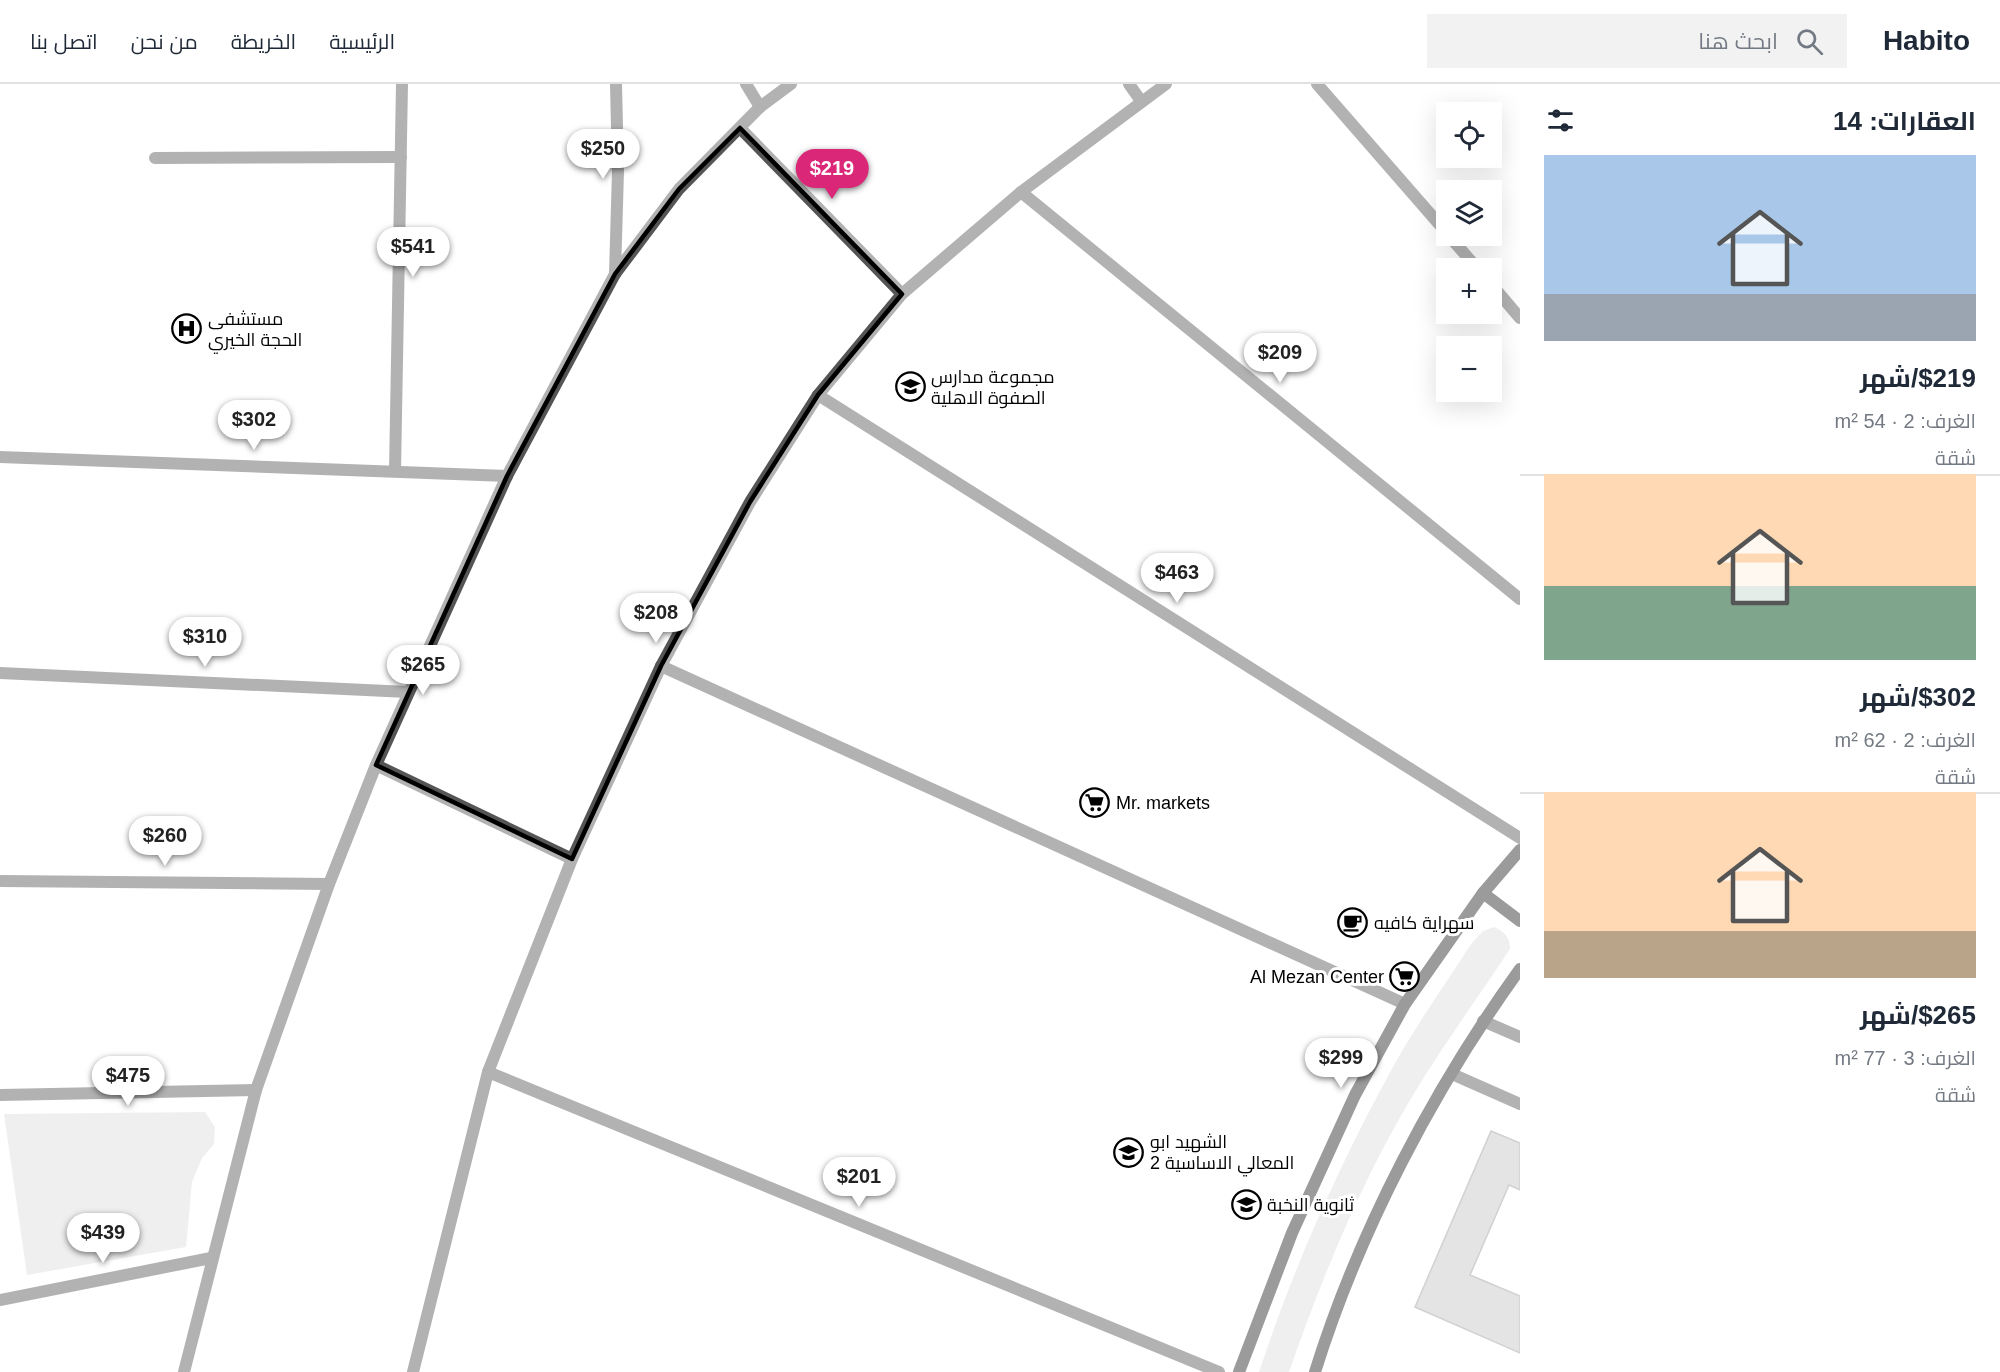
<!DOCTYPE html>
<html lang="ar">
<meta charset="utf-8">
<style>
body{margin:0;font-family:Helvetica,Cairo,sans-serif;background:#f2f2f3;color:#1f2937;direction:rtl;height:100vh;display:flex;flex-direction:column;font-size:22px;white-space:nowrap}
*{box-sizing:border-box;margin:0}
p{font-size:20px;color:#747a83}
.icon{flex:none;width:33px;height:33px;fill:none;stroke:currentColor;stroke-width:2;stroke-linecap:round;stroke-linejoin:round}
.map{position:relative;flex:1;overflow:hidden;direction:ltr}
.details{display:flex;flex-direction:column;background:#fff;width:480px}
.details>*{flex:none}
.buttons{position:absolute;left:1436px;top:18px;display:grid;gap:12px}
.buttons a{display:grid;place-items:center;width:66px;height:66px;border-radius:0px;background:#fff;box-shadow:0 6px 24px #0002;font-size:30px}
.price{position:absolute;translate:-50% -51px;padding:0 14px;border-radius:21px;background:#fff;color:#222;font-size:20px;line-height:39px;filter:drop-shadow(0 2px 3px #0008)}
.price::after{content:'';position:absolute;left:50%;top:36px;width:18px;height:14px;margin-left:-9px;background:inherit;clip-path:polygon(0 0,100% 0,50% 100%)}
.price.on{background:#db2777;color:#fff}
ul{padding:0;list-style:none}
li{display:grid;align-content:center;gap:12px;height:318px;padding:0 24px}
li+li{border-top:2px solid #e0e1e3}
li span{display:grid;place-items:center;height:186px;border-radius:0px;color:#555}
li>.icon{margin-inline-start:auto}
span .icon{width:108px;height:108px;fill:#fffc;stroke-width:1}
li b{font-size:26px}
h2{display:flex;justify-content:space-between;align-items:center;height:72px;padding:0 24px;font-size:26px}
header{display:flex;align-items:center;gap:36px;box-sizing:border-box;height:84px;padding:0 30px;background:#fff;border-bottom:2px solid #e0e1e3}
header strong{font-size:28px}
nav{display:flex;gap:33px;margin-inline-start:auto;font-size:21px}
.search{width:420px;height:54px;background:#f2f2f3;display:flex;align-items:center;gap:15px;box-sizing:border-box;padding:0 21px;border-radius:0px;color:#747a83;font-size:22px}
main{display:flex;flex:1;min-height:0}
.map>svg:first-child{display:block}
.green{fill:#dcdcdc}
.building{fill:#c4c4c4;stroke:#999;stroke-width:1.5}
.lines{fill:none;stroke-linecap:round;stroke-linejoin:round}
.lane{stroke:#555;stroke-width:12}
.street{stroke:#555;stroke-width:12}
.secondary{stroke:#222;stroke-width:12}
.marked{fill:none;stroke:#000;stroke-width:4.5;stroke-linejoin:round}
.labels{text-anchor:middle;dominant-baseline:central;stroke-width:6;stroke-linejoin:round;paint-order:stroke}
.poi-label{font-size:18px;fill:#000;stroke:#fff;text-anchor:start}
</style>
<header>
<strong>Habito</strong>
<div class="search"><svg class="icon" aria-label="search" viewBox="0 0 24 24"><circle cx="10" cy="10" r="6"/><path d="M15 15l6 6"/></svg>ابحث هنا</div>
<nav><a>الرئيسية</a><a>الخريطة</a><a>من نحن</a><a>اتصل بنا</a></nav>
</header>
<main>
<section class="details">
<h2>العقارات: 14<svg class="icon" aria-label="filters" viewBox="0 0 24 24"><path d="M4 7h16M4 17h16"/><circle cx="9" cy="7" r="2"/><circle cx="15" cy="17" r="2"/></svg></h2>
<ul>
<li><span style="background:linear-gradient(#a9c7e8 75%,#9aa5b1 0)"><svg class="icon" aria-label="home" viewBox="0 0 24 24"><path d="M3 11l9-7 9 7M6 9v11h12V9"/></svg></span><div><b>$219/شهر</b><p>الغرف: 2 · 54 m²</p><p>شقة</p></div></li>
<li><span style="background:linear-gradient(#ffd9b3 60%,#7fa58c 0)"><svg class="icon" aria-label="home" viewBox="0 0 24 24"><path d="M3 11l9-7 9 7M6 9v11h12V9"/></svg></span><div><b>$302/شهر</b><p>الغرف: 2 · 62 m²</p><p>شقة</p></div></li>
<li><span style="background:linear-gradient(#ffd9b3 75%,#b9a48a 0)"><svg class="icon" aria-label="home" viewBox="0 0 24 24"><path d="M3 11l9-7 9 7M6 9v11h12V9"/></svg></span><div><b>$265/شهر</b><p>الغرف: 3 · 77 m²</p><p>شقة</p></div></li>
</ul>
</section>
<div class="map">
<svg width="1520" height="1288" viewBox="0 0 1520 1288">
<rect width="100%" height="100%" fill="#fff"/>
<g class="green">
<path d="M 1494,843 C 1505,848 1510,853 1510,865 C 1481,909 1449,953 1421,998 C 1365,1088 1324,1188 1289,1288 L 1259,1288 C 1294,1182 1339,1081 1393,983 C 1416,941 1445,901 1471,860 L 1483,847 Z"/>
<polygon points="205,1028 215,1043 214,1060 202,1074 192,1098 186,1163 27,1191 4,1030"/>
</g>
<polygon class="building" points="1491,1047 1520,1059 1520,1106 1509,1101 1470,1191 1520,1212 1520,1269 1415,1223"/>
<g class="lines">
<polyline class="lane" points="155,74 401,73"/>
<g class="street">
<polyline points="746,0 760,23"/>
<polyline points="1129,0 1141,17"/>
<polyline points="1317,0 1446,148"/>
<polyline points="740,44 902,210"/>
<polyline points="1021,108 1520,515"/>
<polyline points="1449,152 1477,184"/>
<polyline points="615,190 618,87 616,0"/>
<polyline points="1491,200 1520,234"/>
<polyline points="818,311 1520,754"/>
<polyline points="0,373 507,392"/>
<polyline points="395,387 402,0"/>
<polyline points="661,582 1405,920"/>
<polyline points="0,589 408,608"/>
<polyline points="376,681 572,775"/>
<polyline points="0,797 329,800"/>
<polyline points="1483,937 1520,953"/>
<polyline points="488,988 1219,1288"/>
<polyline points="1452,990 1520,1020"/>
<polyline points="0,1011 256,1006"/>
<polyline points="0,1216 211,1174"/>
<polyline points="184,1288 256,1006 329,800 376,681 507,392 615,190 679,105 760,23 791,0"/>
<polyline points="413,1288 488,988 572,775 661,582 750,418 818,311 902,210 1021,108 1166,0"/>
</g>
<g class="secondary">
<polyline points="1483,809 1520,837"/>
<polyline points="1239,1288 1292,1149 1355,1011 1405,920 1483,809 1520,766"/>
<path d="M 1315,1288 C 1359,1147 1434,1004 1520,885"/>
</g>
</g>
<path d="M0 0H1520V1288H0ZM 740,44 L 902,210 L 818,311 L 750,418 L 661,582 L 572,775 L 376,681 L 507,392 L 615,190 L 679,105 Z" fill="#fff" fill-opacity=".55" fill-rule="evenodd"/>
<path class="marked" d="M 740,44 L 902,210 L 818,311 L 750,418 L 661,582 L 572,775 L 376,681 L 507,392 L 615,190 L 679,105 Z"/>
<defs>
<symbol id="hospital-ring" viewBox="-11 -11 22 22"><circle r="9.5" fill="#fff" stroke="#000" stroke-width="1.5"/><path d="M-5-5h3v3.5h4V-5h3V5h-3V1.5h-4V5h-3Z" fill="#000"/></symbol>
<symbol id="school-ring" viewBox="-11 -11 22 22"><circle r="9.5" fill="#fff" stroke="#000" stroke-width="1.5"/><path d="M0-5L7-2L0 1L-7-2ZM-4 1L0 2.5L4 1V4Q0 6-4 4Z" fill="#000"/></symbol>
<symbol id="supermarket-ring" viewBox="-11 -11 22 22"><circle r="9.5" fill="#fff" stroke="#000" stroke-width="1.5"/><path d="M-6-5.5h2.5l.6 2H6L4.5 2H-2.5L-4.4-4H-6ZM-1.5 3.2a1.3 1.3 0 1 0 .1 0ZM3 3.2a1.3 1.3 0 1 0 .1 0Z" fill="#000"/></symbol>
<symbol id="cafe-ring" viewBox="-11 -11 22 22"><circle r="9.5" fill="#fff" stroke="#000" stroke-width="1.5"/><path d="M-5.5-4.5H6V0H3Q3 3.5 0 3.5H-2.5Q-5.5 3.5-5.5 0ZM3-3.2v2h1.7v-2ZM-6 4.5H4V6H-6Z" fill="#000"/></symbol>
</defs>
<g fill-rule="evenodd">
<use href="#hospital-ring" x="170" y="228" width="33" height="33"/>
<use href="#school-ring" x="894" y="286" width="33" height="33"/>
<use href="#supermarket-ring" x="1078" y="702" width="33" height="33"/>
<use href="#cafe-ring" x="1336" y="822" width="33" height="33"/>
<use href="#supermarket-ring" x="1388" y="876" width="33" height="33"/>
<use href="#school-ring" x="1112" y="1052" width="33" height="33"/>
<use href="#school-ring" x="1230" y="1104" width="33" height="33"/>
</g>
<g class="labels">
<g class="poi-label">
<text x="208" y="235">مستشفى<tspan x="208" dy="21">الحجة الخيري</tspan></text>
<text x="931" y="293">مجموعة مدارس<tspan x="931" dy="21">الصفوة الاهلية</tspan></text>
<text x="1116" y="719">Mr. markets</text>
<text x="1374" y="839">سهراية كافيه</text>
<text x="1384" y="893" text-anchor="end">Al Mezan Center</text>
<text x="1150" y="1058">الشهيد ابو<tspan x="1150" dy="21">المعالي الاساسية 2</tspan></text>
<text x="1267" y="1121">ثانوية النخبة</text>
</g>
</g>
</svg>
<div class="buttons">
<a><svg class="icon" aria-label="locate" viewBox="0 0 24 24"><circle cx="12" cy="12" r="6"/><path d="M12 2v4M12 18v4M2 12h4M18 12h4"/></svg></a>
<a><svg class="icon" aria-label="layers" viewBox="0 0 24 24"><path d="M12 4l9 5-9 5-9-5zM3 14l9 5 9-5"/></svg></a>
<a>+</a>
<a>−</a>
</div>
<b class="price" style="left:603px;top:96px">$250</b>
<b class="price on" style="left:832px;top:116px">$219</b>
<b class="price" style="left:413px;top:194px">$541</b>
<b class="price" style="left:1280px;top:300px">$209</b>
<b class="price" style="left:254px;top:367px">$302</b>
<b class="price" style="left:1177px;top:520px">$463</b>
<b class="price" style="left:656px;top:560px">$208</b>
<b class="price" style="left:205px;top:584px">$310</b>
<b class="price" style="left:423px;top:612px">$265</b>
<b class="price" style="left:165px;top:783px">$260</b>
<b class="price" style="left:1341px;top:1005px">$299</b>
<b class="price" style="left:128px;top:1023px">$475</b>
<b class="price" style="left:859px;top:1124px">$201</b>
<b class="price" style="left:103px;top:1180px">$439</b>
</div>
</main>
